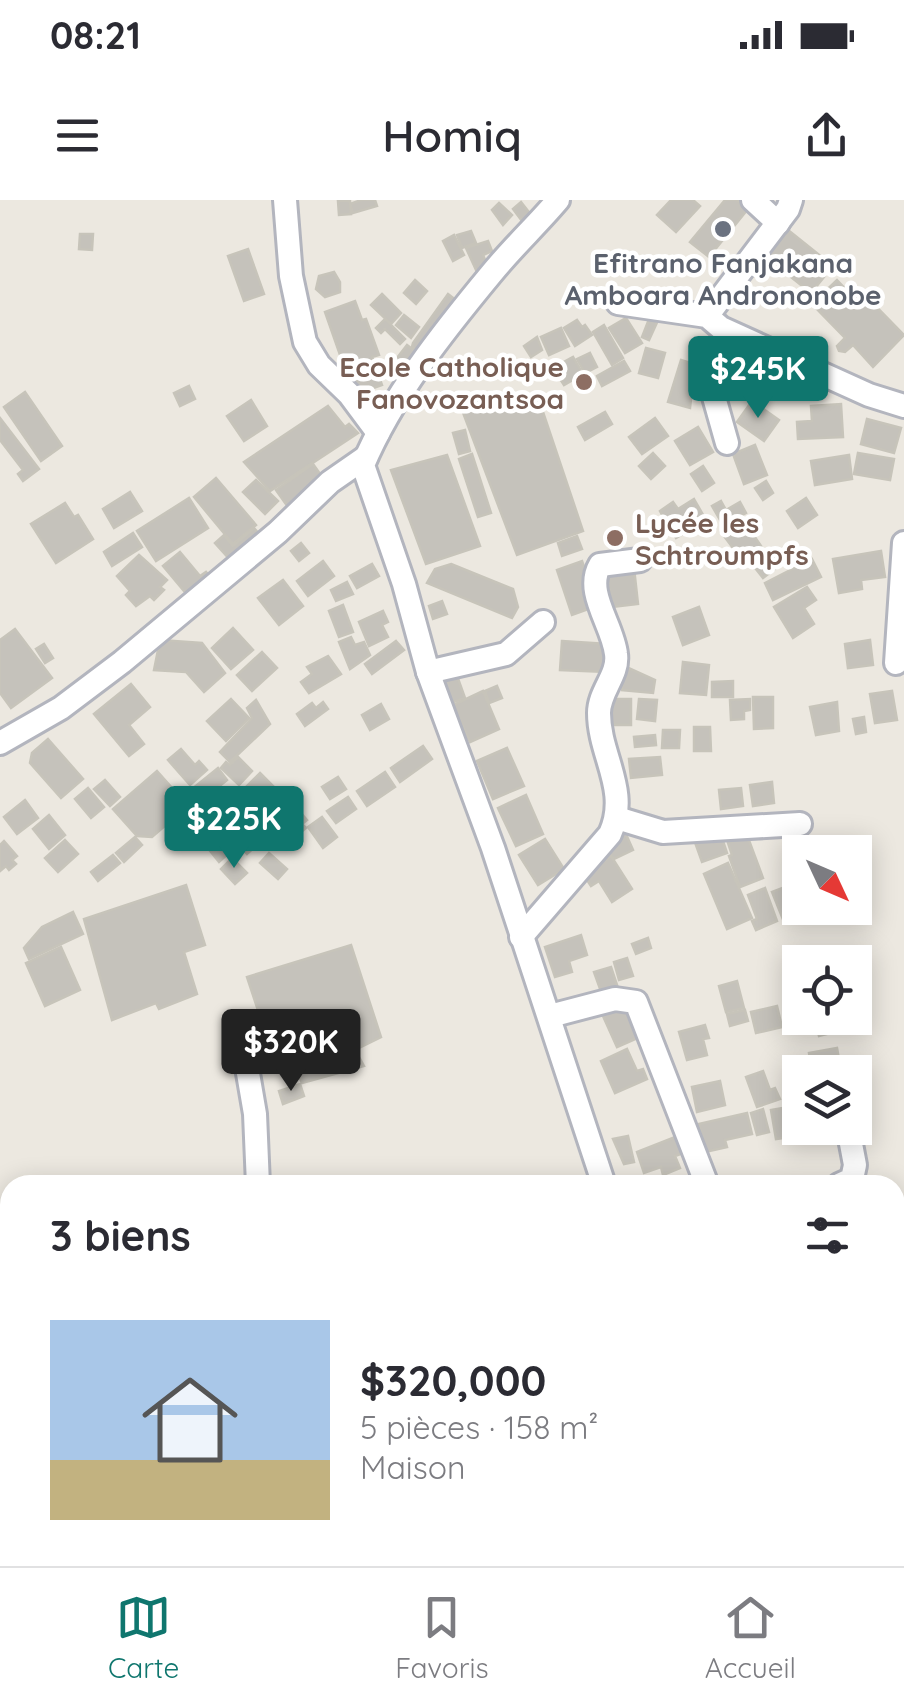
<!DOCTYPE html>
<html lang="fr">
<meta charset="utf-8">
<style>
body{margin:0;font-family:Quicksand,sans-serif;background:#f2f2f3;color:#2b2b33;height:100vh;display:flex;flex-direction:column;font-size:38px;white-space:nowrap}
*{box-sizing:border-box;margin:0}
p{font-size:32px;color:#7c7c81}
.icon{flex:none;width:55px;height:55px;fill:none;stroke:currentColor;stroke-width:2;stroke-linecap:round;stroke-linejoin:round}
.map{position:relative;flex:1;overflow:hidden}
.panel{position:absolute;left:0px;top:975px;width:905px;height:392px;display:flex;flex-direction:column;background:#fff;border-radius:30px 30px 0 0;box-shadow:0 5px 25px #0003}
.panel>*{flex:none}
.needle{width:65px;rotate:134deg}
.buttons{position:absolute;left:782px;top:635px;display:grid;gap:20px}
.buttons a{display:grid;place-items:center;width:90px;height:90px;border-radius:0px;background:#fff;box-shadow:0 5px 25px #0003;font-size:50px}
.price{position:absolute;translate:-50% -85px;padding:0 22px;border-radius:10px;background:#0f766e;color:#fff;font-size:32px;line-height:65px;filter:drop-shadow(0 2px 5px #0008)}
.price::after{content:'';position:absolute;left:50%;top:60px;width:30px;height:22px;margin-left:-15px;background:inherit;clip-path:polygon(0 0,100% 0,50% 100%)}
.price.active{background:#222;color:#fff}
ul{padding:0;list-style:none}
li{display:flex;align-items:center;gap:30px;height:250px;padding:0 50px}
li+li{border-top:2px solid #e1e1e2}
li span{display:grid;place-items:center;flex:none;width:280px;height:200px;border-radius:0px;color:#555}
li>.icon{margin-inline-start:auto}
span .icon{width:120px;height:120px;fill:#fffc;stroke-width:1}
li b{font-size:42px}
h2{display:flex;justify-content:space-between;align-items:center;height:120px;padding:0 50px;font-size:42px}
.status{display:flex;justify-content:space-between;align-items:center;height:70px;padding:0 50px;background:#fff;direction:ltr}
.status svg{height:28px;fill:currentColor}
header{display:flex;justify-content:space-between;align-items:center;height:130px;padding:0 50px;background:#fff;font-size:45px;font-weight:600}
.dock{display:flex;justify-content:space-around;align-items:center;height:140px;border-top:2px solid #e1e1e2;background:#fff;font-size:28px;color:#7c7c81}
.dock a{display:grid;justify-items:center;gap:5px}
.dock .active{color:#0f766e}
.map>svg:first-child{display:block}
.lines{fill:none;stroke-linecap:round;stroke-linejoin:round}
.canal{stroke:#80bee1;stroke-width:15}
.building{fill:#c5c2bb;stroke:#c7c4ba;stroke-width:2.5}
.minor-casing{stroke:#b3b5be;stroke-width:28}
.minor{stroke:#fff;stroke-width:22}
.worship-dot{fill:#6b7280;stroke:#fff;stroke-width:4}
.education-dot{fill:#8d6e63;stroke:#fff;stroke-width:4}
.labels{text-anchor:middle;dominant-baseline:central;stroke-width:9;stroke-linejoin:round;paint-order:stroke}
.worship-label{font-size:28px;font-weight:bold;fill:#5b616d;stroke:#fff}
.education-label{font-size:28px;font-weight:bold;fill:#785e54;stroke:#fff;text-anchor:end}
</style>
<div class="status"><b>08:21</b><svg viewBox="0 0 49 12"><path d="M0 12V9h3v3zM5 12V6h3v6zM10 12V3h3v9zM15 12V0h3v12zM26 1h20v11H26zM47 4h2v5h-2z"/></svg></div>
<header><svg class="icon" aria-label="menu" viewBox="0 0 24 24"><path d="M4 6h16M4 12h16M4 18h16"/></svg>Homiq<svg class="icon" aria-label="share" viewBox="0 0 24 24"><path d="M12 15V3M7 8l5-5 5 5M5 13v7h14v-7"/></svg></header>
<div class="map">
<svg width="904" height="1366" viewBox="0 0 904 1366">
<rect width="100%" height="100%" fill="#ece8e0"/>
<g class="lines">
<g class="canal">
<polyline points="0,1099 10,1117"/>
<polyline points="296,1358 316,1365 329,1358"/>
<polyline points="635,1358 651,1366"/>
</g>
</g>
<g class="building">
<polygon points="361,0 375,0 377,6 353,13 350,4"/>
<polygon points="671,0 693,0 700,6 676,32 657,15"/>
<polygon points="725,0 737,0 748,9 709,57 690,42"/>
<polygon points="338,1 350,1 351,14 339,15"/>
<polygon points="521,2 535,20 521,35 515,29 522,21 513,9"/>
<polygon points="499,3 512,15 503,25 492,10"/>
<polygon points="788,30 833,66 811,93 766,57"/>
<polygon points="471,31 476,43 462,48 457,35"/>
<polygon points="80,34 93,34 92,50 79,49"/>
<polygon points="454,35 464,55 453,61 443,41"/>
<polygon points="488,41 492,51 483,55 488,67 477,72 466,48"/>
<polygon points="248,49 264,94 244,101 228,56"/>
<polygon points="334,72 340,82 340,92 325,97 316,89 319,76"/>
<polygon points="415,80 427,91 416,104 404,93"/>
<polygon points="837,80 853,97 860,90 904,135 873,167 853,145 845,152 839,151 837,146 845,138 812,104"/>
<polygon points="382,94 401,113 391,124 371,105"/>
<polygon points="448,94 462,105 424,151 419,147 417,150 412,147 413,143"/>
<polygon points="355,101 362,120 366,119 379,155 372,157 382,185 354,195 325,112"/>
<polygon points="651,114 659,118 649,140 642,137"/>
<polygon points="404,115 419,127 411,138 396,125"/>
<polygon points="626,118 642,143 625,153 609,128"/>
<polygon points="385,119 405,139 400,144 385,129 381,133 376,128"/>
<polygon points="577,120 582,127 585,125 592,135 575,146 564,128"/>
<polygon points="604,125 623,158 612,165 593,132"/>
<polygon points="561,128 569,146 549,155 541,137"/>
<polygon points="537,137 542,150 531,157 524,146"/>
<polygon points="407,145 416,152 404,166 401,164 395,171 390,167"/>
<polygon points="646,148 665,153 658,178 639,173"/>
<polygon points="590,153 597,167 585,173 577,159"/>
<polygon points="573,157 583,174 564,185 553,168"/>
<polygon points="681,160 697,165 711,179 691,199 690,208 668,202"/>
<polygon points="624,161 630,171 602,186 597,176"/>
<polygon points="189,186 195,199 180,206 174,193"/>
<polygon points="25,192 62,246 41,261 4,207"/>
<polygon points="490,192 497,211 538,197 583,331 517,355 459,202"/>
<polygon points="251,200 267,226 244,241 227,216"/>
<polygon points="752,201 779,220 764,241 737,222"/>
<polygon points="841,204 843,237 798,239 797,222 812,221 811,206"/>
<polygon points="328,206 345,227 349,224 358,233 270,291 244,262"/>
<polygon points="605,212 612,224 585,240 578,227"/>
<polygon points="0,218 39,269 23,281 18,274 23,270 0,240"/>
<polygon points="655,218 668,236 642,254 629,237"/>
<polygon points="867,219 901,228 894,253 861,244"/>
<polygon points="698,227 713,252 690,265 675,241"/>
<polygon points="465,230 470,251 459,254 453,233"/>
<polygon points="755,245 767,275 744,284 733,254"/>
<polygon points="653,253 665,266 651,279 639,266"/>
<polygon points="858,253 894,259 890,280 854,274"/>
<polygon points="472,254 491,313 478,317 459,259"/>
<polygon points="447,255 480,346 426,364 391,270"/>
<polygon points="849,255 852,279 815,285 811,261"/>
<polygon points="313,264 325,281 288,307 276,290"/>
<polygon points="703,266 714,283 702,291 691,274"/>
<polygon points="216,278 256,325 233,344 194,297"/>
<polygon points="256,280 278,301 265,314 243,292"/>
<polygon points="766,281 773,293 763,300 755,288"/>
<polygon points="130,292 142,311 114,328 103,309"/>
<polygon points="189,298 208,328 156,361 137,331"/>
<polygon points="806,298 817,315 798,328 787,311"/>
<polygon points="694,299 706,320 676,338 660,311 673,302 678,309"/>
<polygon points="721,301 726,310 740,302 746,313 723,325 712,306"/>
<polygon points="65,303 74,317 78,315 93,339 56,363 31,324"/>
<polygon points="741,317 761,346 742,360 721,332"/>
<polygon points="254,328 261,336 232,362 215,343 224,335 233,346"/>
<polygon points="133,333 142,347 112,366 104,352"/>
<polygon points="577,336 582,349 562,356 558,343"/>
<polygon points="301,343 309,353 299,361 291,351"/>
<polygon points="774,348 785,361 763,378 752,364"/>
<polygon points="881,351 885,377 861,380 862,389 839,393 833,359"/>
<polygon points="180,352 200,376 206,372 211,378 189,397 163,366"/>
<polygon points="139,355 167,380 160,387 164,390 154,400 150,396 136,406 126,395 130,391 117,376"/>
<polygon points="812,359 821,377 773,400 765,383"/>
<polygon points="323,361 334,376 308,396 297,381"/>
<polygon points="582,361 597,406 572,415 557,370"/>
<polygon points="372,364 379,376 357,388 350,376"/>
<polygon points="451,364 513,389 518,407 512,418 427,383 435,369"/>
<polygon points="634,368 638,404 611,407 607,371"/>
<polygon points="283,380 303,406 279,425 258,398"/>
<polygon points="347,382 353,394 336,401 331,390"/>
<polygon points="807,387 816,400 804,408 814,424 793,438 774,407"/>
<polygon points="442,401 447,414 433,419 429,406"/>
<polygon points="343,405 353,432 339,437 329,411"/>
<polygon points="699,407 709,435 683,445 673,417"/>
<polygon points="383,411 388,422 382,425 388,437 369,446 359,422"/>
<polygon points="233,428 253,450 231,469 212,448"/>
<polygon points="15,429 52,478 11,508 0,493 0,440"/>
<polygon points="351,437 355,445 364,442 370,455 350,469 339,442"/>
<polygon points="160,440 202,443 225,473 204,492 186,472 154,470"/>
<polygon points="870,440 873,465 848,468 845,444"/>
<polygon points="396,441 404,450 372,474 365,464"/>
<polygon points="562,441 607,444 606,472 560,470"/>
<polygon points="44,444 53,458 45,463 36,449"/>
<polygon points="262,452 277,468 252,491 237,475"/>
<polygon points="328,456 341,474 309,493 301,482 312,474 307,467"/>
<polygon points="683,462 709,465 706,495 680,493"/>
<polygon points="624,466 655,480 653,493 622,490"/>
<polygon points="456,473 465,498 451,503 442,478"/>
<polygon points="733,481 733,497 712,497 712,482"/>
<polygon points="131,484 150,507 129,525 144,544 129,556 94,514"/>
<polygon points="497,486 502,498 489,503 485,491"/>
<polygon points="483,491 499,529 470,542 453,505"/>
<polygon points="892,491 897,520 875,523 870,494"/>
<polygon points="753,497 773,497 773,528 754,529"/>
<polygon points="231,499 249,518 226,541 207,521"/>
<rect x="608" y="499" width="23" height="26"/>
<polygon points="639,499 657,500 655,521 637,519"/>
<polygon points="750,499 750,510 744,511 744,519 731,520 730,500"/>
<polygon points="256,500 270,524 230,562 220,552 252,518 247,508"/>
<polygon points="323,502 328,509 305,526 297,514 312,503 316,508"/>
<polygon points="837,502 839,531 816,535 810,507"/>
<polygon points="381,504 389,519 370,530 362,515"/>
<polygon points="864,517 866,532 856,534 853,519"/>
<polygon points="694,527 710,527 711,551 694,551"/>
<polygon points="663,530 680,530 679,548 662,548"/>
<polygon points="655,535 656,545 635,547 634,537"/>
<polygon points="48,539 83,579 61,598 30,563 32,553"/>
<polygon points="423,546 432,559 400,582 391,568"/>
<polygon points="507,548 524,586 493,599 477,561"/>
<polygon points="181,549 195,565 199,561 207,570 190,585 168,560"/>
<polygon points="238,557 252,571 239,585 221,568 226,562 230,565"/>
<polygon points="660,557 662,575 631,578 629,559"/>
<polygon points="218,568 227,580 201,601 191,590"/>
<polygon points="157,571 188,606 152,637 137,636 113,609"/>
<polygon points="385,572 395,587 367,606 357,591"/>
<polygon points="260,573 276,589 263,603 246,587"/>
<polygon points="338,577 346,589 330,599 322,587"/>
<polygon points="105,580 120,597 110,606 94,589"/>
<polygon points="772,582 774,603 753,606 750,585"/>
<polygon points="88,588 104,607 91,618 75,599"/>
<polygon points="741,588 743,606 721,609 719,590"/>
<polygon points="526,595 543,634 516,646 498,608"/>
<polygon points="348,597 356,609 336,623 327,611"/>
<polygon points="25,600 38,618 17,634 4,617"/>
<polygon points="243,601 276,635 264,648 231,613"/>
<polygon points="295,606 307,620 302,624 306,628 300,633 284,615"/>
<polygon points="49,615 65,635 49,649 33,629"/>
<polygon points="322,617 337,637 323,648 308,627"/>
<polygon points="282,623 285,627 289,624 295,632 292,634 296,639 287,645 274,629"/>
<polygon points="239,624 257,645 247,654 229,633"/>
<polygon points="209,627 230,652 219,662 198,636"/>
<polygon points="625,632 633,650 614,659 606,650"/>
<polygon points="720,632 727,653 702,662 692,634"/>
<polygon points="747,635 763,678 740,687 729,656 732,655 728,643"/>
<polygon points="135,637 142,645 124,662 116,653"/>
<polygon points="545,639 564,669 538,685 519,655"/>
<polygon points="65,640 78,654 58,672 45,658"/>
<polygon points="4,641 17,656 12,660 16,664 9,670 6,666 0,671 0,645"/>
<polygon points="269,653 287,669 278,679 260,663"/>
<polygon points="113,655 120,663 98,681 91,672"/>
<polygon points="611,656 632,689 612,702 599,681 591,686 583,674"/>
<polygon points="232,658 247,673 235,684 221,669"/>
<polygon points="728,663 752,718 727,729 704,674"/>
<polygon points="186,685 205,745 184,752 197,794 159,809 156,803 112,820 84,719"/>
<polygon points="790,685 802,715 784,722 772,692"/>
<polygon points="765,688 777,721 756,730 752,721 757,719 748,695"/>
<polygon points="73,712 83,734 29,759 24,748 42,727"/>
<polygon points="581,735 587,755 569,761 572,772 555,777 545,747"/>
<polygon points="648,738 651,748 636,754 632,744"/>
<polygon points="351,745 381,837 355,850 364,866 302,883 294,865 278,871 247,777"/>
<polygon points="61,747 80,790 45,806 26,763"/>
<polygon points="627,758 633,776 619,780 614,762"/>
<polygon points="611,767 620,794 604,800 594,772"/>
<polygon points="737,781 744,808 726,812 719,786"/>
<polygon points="629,804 642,836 617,847 603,816"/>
<polygon points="777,806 782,827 756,833 751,812"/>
<polygon points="745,810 748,821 730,826 727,814"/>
<polygon points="814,818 847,818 850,828 819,836"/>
<polygon points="705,825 709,838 703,839 707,855 687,860 679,832"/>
<polygon points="837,848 839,859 831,861 834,872 812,872 809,853"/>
<polygon points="627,849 637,871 643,869 647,879 615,893 601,861"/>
<polygon points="763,871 770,890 775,888 780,899 757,907 746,877"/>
<polygon points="720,881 725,905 697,912 692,887"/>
<polygon points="300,884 304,896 283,904 279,891"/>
<polygon points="800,905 800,928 811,928 812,934 776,939 771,910"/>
<polygon points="763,909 769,932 757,935 751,913"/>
<polygon points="747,913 752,934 725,940 727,947 705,952 699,924"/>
<polygon points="683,934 689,951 675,956 680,968 663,975 661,967 644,973 637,952"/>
<polygon points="628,936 634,962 624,964 613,939"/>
<polygon points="904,1118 904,1246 895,1249 895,1121"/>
</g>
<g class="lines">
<defs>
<g id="minor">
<polyline points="285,0 291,76 305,142 319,165 349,194 378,233"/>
<path d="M 558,0 C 536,26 512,48 491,74 C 443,132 392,196 363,265 L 404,384 L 428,472 L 493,648 L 604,985"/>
<polyline points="753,0 778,23"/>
<polyline points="618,103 707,116 721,128 869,195 904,206"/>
<polyline points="707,116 788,9 791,0"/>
<path d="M 727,243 L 714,197 C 729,176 768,178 772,150"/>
<polyline points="896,463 904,343"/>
<polyline points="428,472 506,454 543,422"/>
<polyline points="0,543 61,508 122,462 278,332 330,282 366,257"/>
<polyline points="617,618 663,632 800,624"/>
<path d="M 521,737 L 610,634 C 630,590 599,556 599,513 C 599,491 619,475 616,454 C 613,425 584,392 600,365 L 640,360"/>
<polyline points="550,816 615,799 636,802 707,985"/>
<polyline points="244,850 255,914 258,985"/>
<polyline points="839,985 852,979 855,965 848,928"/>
<polyline points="0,1297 10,1296"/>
<polyline points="577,1358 585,1366"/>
<polyline points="448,1366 453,1358"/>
</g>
</defs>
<use href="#minor" class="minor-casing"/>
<use href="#minor" class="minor"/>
</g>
<circle class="worship-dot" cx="723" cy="29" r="10"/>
<g class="education-dot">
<circle cx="584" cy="182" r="10"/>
<circle cx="615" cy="338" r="10"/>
</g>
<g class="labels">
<g class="worship-label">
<text x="723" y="62">Efitrano Fanjakana<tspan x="723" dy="32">Amboara Andrononobe</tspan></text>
</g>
<g class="education-label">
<text x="564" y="166">Ecole Catholique<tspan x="564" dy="32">Fanovozantsoa</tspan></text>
<text x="635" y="322" text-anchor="start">Lycée les<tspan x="635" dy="32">Schtroumpfs</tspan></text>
</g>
</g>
</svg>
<div class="buttons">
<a><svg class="needle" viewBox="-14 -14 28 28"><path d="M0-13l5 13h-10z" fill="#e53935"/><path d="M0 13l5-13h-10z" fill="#7c7c81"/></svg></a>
<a><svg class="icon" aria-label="locate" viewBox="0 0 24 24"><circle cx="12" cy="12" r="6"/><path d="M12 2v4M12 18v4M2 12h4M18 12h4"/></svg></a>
<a><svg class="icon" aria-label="layers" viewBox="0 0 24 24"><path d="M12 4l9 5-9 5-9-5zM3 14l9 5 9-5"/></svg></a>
</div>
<b class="price" style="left:758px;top:221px">$245K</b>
<b class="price" style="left:234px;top:671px">$225K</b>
<b class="price active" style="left:291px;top:894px">$320K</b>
<section class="panel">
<h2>3 biens<svg class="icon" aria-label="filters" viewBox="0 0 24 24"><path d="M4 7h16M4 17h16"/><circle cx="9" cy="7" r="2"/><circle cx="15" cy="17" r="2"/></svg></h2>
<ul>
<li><span style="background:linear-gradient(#a9c7e8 70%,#c2b280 0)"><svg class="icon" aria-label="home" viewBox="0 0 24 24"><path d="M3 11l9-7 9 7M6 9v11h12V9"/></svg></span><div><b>$320,000</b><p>5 pièces · 158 m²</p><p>Maison</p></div></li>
</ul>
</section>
</div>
<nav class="dock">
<a class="active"><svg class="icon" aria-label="map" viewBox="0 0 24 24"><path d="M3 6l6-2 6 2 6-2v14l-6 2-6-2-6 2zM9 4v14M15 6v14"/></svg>Carte</a>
<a><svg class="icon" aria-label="saved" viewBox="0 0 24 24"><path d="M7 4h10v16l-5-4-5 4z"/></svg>Favoris</a>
<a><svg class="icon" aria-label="home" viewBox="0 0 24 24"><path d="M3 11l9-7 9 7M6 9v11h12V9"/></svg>Accueil</a>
</nav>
